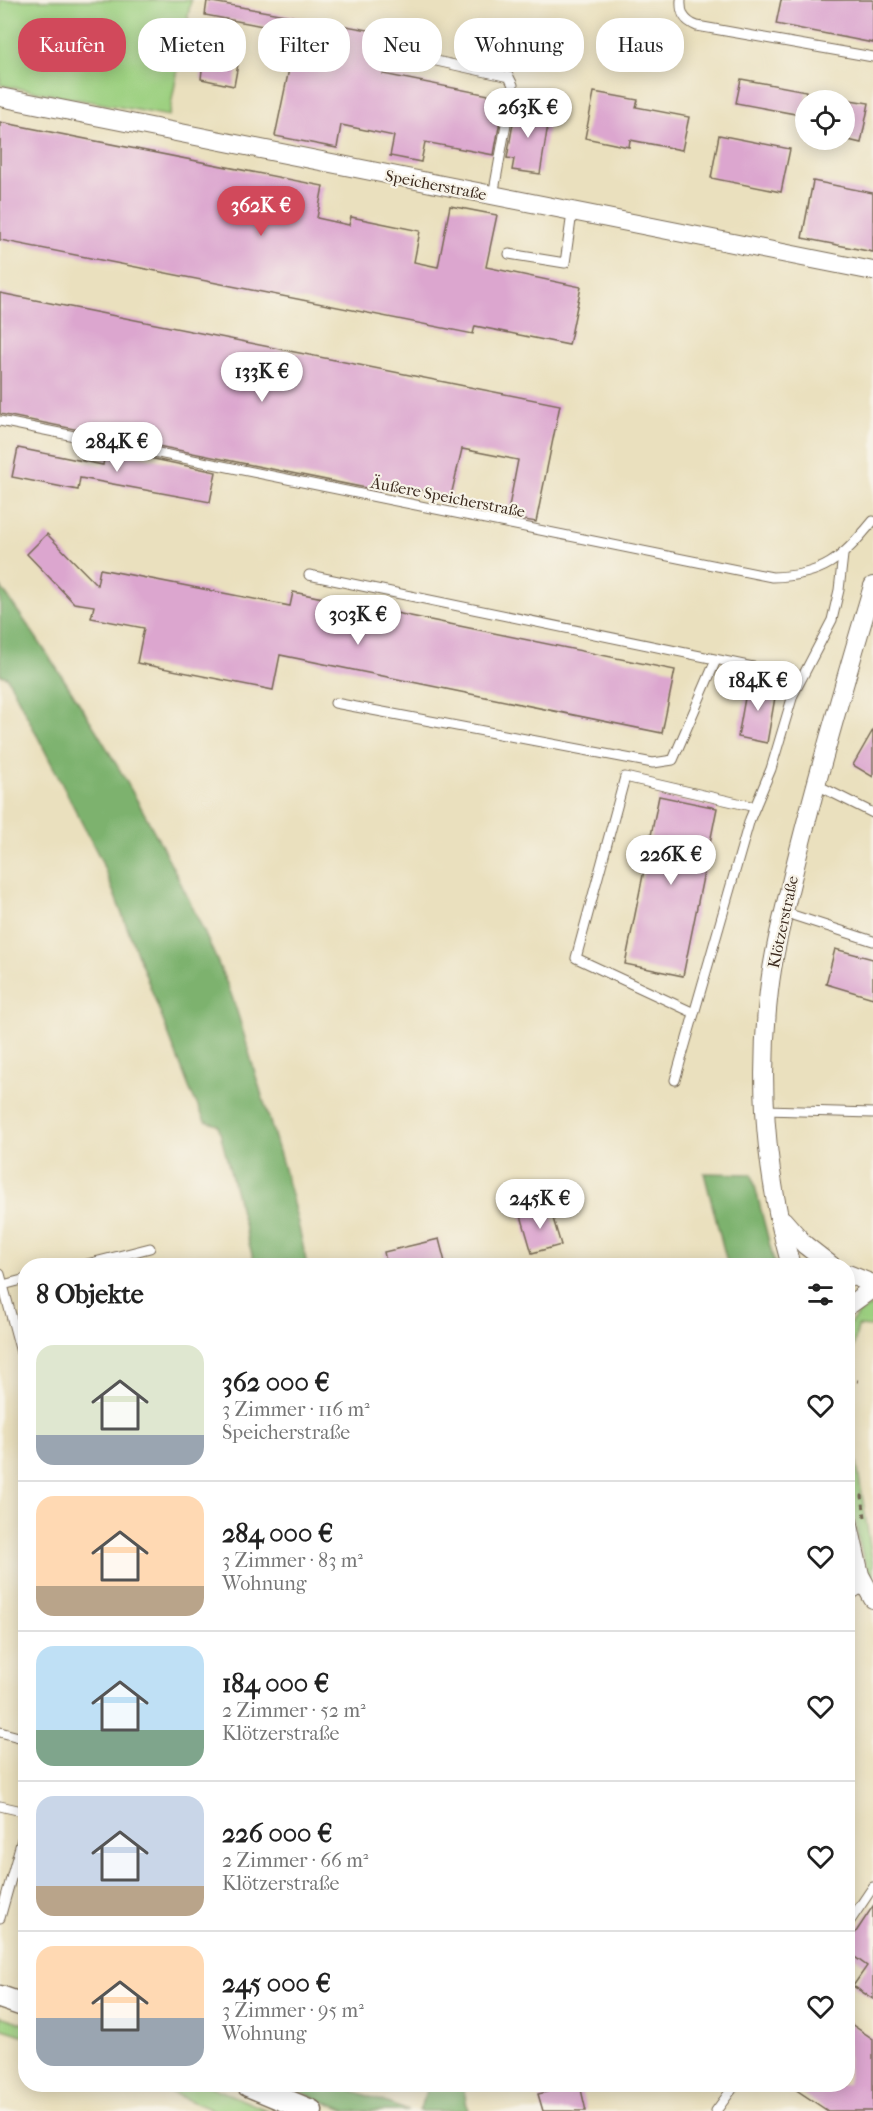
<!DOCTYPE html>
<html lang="de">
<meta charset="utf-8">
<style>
body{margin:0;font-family:"IM FELL French Canon",serif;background:#f6f6f6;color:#222;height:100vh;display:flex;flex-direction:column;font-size:22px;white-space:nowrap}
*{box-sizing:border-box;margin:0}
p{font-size:20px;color:#767676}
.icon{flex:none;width:33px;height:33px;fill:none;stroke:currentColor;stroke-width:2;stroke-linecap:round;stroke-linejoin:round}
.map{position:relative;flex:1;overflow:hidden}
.panel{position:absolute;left:18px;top:1258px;width:837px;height:834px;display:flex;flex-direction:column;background:#fff;border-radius:24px;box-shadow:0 3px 15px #0003}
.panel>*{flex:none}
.guide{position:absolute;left:18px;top:18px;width:837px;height:54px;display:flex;gap:12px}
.fabs{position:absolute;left:795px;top:90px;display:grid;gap:12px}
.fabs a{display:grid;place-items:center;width:60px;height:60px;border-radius:50%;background:#fff;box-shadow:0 3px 15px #0003;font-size:30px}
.price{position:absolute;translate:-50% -51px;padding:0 14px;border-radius:21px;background:#fff;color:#222;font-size:20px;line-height:39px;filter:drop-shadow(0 2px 3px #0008)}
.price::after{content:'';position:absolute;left:50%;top:36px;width:18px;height:14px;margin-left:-9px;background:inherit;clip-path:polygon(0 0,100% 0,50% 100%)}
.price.on{background:#d1495b;color:#fff}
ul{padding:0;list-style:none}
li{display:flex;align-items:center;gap:18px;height:150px;padding:0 18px}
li+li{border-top:2px solid #e0e0e0}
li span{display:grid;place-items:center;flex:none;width:168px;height:120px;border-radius:18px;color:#555}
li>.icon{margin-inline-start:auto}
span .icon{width:72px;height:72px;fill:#fffc;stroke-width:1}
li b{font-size:26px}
h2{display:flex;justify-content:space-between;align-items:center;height:72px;padding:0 18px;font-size:26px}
.pill{padding:0 21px;border-radius:24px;background:#fff;box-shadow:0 3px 15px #0003;font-size:21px;line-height:54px}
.pill.on{background:#d1495b;color:#fff}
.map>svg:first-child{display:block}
.green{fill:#9cd080;stroke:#6c7d4f;stroke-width:1.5}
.forest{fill:#7db26e;stroke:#5c6e46;stroke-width:1.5}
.building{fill:#dca6cf}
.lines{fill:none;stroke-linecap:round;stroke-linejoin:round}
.service-casing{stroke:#786a56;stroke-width:11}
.minor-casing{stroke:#786a56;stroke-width:20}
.tertiary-casing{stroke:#786a56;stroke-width:25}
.path{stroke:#786a56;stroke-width:3;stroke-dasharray:4.5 4.5;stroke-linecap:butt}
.service{stroke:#fff;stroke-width:9}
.minor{stroke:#fff;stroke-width:18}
.tertiary{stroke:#fff;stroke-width:22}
.labels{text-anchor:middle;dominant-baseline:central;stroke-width:4.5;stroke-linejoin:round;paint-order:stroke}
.street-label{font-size:16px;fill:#3b2a1e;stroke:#f7f3e8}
</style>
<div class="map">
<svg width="873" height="2111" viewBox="0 0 873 2111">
<rect width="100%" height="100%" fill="#f7f3e8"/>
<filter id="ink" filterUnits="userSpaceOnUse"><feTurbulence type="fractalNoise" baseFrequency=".0167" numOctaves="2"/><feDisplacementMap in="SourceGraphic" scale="12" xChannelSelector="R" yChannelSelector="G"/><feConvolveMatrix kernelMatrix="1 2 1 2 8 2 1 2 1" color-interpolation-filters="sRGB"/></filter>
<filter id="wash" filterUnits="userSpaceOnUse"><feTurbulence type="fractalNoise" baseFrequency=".008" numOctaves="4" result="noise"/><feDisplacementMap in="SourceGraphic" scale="24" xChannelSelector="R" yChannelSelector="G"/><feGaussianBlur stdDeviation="1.35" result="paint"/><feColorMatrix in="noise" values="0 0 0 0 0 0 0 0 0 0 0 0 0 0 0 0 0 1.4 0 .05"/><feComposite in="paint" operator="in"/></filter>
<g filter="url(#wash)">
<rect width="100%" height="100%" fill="#eae0be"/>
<g class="green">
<polygon points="0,0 191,0 169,116 0,85"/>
<polygon points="873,1305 873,1327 858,1326 848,1371 848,1326 858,1314"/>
<path d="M 848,1426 L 851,1427 L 873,1565 L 873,1580 C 852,1544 848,1468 848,1426 Z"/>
<polygon points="0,2016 25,2024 25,2036 0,2028"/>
<polygon points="153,2085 207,2085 269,2111 215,2111"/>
</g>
<g class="forest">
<path d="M 0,586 C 91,712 170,847 230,991 C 240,1018 247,1046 255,1073 C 275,1137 295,1201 307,1266 L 255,1266 L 218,1125 L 205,1121 L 190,1090 L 101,860 L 7,677 L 0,675 Z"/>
<polygon points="704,1173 752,1174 775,1266 728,1266"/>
<polygon points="284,2085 338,2085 409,2111 346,2111"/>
<polygon points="428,2085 463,2085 468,2111 419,2111"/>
</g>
<g id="blocks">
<g class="building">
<polygon points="781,0 873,0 873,43 776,24"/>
<polygon points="207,1 391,34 383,74 504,98 494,155 425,142 421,162 390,156 394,136 341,125 337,148 275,136 293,50 280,47 284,30 205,15"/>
<polygon points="188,21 200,24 196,48 184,45"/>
<polygon points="204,52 239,59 234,86 201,79"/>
<polygon points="741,79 806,91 806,116 736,103"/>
<polygon points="594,92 638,100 636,107 689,117 682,150 630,140 629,147 585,138"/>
<polygon points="844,99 869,103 861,143 844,139"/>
<polygon points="516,106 550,112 540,174 512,170 514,159 507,158"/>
<polygon points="0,122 323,186 317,218 349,225 351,217 420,231 414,262 438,267 450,206 497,215 486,267 581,287 569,345 475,326 473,334 0,240"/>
<polygon points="719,135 790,149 781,192 711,178"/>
<polygon points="813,181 873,193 873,252 802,238"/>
<polygon points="0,293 560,405 536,522 507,517 518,460 462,449 451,496 383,483 381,491 0,414"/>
<polygon points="18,448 103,465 106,449 216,472 210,502 80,478 78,490 12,477"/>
<polygon points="47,534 97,585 100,569 290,606 293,592 675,670 662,733 280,655 273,690 137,663 144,628 91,618 94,606 74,603 27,554"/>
<polygon points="748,681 777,686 767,743 738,737"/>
<polygon points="873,730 873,777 853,765"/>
<polygon points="659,796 717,808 683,976 625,964"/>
<polygon points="835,949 873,959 873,998 826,984"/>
<polygon points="539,1206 543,1218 552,1215 561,1245 532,1253 520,1212"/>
<polygon points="439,1239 446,1266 387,1266 384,1252"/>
<polygon points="873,1906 873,1999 853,1986 867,1966 848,1952 848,1944"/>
<polygon points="848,2022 873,2039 873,2111 828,2111 789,2085 848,2085"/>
<polygon points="546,2085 580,2085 586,2111 543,2111 538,2094 547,2092"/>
</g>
</g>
</g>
<g filter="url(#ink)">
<use href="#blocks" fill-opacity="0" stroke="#786a56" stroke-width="1.5"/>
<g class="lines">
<defs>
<g id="service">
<path d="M 681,0 C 680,13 684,21 697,26 L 873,57"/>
<polyline points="400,53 509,77 513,85 493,196"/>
<polyline points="509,254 565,263 572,213"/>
<path d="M 0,421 L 772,577 C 823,576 842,559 873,521"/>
<polyline points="309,575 802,677"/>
<polyline points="335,703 653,763 673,760 716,660"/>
<polyline points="815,784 873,813"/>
<polyline points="783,912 873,941"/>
<polyline points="694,1013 576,958 625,777 755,807"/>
<polyline points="675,1080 750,819 771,769 793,695 832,620 839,590 843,555"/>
<polyline points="765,1110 873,1113"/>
<polyline points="79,1266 150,1248"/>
<polyline points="0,1274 26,1371"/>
<polyline points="3,1285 26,1279"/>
<polyline points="848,1597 865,1586"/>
<polyline points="0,1732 26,1739"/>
<polyline points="0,1806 26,1812"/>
<polyline points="0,1918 26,1825"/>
<polyline points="848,1924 873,1887"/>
<polyline points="716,2111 735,2085"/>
</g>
<g id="minor">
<polyline points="0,97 873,271"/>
<polyline points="783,1220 805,1245 832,1266"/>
<path d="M 791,1266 C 766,1177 758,1083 769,991 C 774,947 786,905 796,862 C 819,769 846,677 873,586"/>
<polyline points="848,1274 873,1284"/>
<polyline points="848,1306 873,1288"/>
<polyline points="848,1521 860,1575 873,1599"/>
</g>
<g id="tertiary">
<polyline points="0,1997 26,2006"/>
<polyline points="248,2085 311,2111"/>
</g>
</defs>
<use href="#service" class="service-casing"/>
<use href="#minor" class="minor-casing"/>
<use href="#tertiary" class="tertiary-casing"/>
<g class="path">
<polyline points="848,1380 858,1381"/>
<polyline points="865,1517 862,1496 866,1492"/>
</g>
<use href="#service" class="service"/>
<use href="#minor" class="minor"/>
<use href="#tertiary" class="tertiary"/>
</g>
</g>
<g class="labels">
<g class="street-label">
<text transform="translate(436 185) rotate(11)">Speicherstraße</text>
<text transform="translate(448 497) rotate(11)">Äußere Speicherstraße</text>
<text transform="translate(783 922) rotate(-78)">Klötzerstraße</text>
</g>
</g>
</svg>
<div class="fabs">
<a><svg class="icon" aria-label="locate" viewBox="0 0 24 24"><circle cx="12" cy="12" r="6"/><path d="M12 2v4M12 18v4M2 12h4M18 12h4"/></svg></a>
</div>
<b class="price" style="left:528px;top:139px">263K €</b>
<b class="price on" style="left:261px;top:237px">362K €</b>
<b class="price" style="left:262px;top:403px">133K €</b>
<b class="price" style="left:117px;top:473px">284K €</b>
<b class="price" style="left:358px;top:646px">303K €</b>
<b class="price" style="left:758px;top:712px">184K €</b>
<b class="price" style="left:671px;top:886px">226K €</b>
<b class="price" style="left:540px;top:1230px">245K €</b>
<div class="guide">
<a class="pill on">Kaufen</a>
<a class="pill">Mieten</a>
<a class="pill">Filter</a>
<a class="pill">Neu</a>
<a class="pill">Wohnung</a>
<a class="pill">Haus</a>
</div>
<section class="panel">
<h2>8 Objekte<svg class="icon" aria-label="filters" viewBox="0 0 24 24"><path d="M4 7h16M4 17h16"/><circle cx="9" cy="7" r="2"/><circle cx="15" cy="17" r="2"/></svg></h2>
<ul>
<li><span style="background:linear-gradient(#dfe7d0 75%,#9aa5b1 0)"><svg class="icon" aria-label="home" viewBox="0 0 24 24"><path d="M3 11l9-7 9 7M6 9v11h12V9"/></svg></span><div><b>362 000 €</b><p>3 Zimmer · 116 m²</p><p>Speicherstraße</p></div><svg class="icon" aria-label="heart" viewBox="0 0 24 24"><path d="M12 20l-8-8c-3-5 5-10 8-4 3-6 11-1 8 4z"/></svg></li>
<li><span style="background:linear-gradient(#ffd9b3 75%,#b9a48a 0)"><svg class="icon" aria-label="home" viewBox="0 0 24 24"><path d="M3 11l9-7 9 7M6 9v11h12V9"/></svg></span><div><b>284 000 €</b><p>3 Zimmer · 83 m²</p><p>Wohnung</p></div><svg class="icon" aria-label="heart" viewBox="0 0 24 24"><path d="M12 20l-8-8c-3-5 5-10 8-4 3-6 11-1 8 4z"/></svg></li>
<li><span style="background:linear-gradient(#bfe0f5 70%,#7fa58c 0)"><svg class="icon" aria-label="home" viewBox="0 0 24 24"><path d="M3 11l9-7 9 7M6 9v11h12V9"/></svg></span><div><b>184 000 €</b><p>2 Zimmer · 52 m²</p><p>Klötzerstraße</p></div><svg class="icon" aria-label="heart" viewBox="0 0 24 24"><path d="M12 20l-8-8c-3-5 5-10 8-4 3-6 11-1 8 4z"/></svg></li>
<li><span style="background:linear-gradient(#c9d6e8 75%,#b9a48a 0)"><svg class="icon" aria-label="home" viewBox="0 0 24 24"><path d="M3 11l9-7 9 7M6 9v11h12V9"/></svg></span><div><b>226 000 €</b><p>2 Zimmer · 66 m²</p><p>Klötzerstraße</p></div><svg class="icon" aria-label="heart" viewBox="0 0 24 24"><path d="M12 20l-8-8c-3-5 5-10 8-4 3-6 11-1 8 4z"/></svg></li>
<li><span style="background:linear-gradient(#ffd9b3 60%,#9aa5b1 0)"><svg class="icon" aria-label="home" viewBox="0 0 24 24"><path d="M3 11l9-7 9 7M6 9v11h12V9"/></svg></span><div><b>245 000 €</b><p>3 Zimmer · 95 m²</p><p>Wohnung</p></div><svg class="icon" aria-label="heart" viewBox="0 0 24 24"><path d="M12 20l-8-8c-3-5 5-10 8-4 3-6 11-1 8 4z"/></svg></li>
</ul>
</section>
</div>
